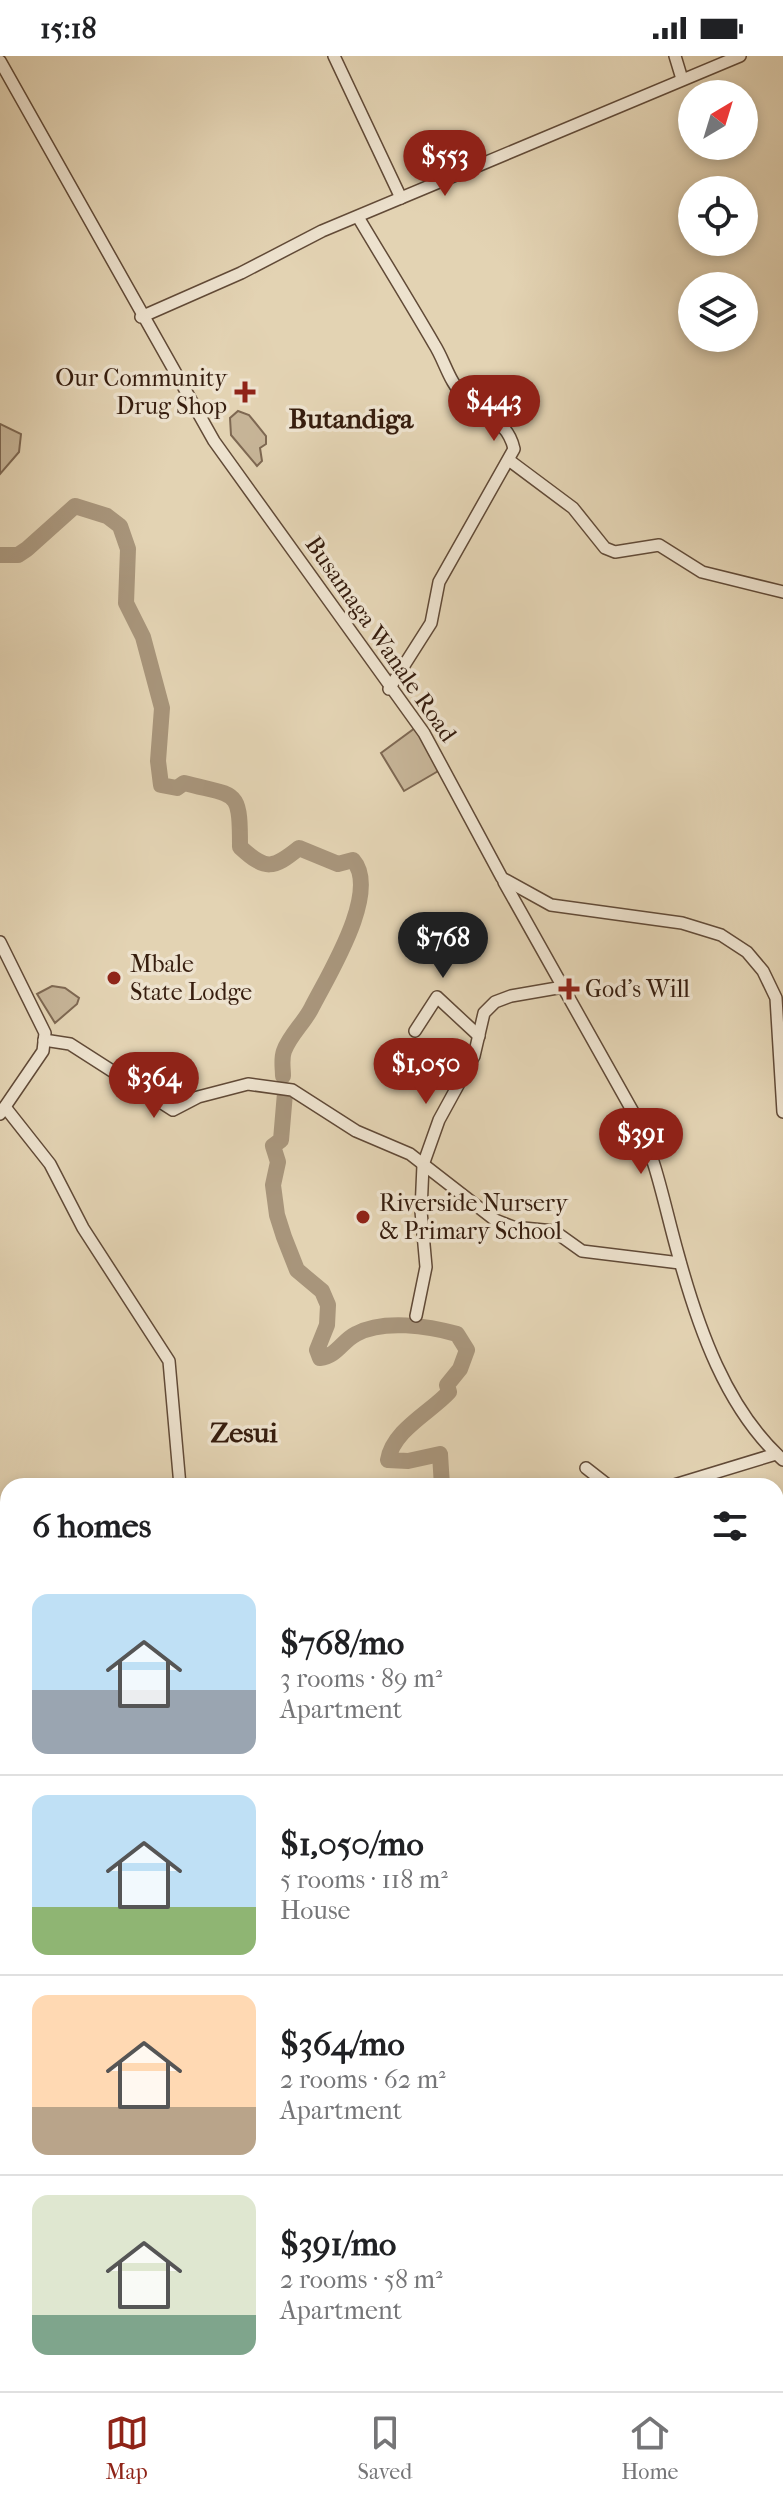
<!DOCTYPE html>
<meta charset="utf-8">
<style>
body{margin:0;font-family:"IM FELL French Canon",serif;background:#f2f2f2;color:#202124;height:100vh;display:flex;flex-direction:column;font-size:30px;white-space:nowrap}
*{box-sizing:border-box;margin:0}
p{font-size:26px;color:#757577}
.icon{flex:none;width:44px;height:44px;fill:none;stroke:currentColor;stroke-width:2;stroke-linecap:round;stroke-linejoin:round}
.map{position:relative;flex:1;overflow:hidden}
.side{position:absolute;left:0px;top:1422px;width:784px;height:914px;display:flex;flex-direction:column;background:#fff;border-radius:24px 24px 0 0;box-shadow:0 4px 12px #0003}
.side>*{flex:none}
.needle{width:52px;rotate:38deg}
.fabs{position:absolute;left:678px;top:24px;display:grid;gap:16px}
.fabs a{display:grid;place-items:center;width:80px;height:80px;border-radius:50%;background:#fff;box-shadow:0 4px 12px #0003;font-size:40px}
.price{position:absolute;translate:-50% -68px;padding:0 18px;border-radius:28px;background:#8f2418;color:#fff;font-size:26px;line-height:52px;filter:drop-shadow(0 2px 4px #0008)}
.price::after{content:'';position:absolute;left:50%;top:48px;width:24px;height:18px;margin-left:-12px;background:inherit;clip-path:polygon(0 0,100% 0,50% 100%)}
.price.current{background:#222;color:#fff}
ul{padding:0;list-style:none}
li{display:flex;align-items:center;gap:24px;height:200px;padding:0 32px}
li+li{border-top:2px solid #e0e0e0}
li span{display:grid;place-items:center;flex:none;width:224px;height:160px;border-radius:16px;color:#555}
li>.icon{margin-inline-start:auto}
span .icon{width:96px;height:96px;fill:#fffc;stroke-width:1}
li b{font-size:34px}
h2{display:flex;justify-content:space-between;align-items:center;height:96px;padding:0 32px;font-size:34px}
.status{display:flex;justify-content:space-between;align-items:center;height:56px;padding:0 40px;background:#fff;direction:ltr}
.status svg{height:22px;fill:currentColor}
.menu{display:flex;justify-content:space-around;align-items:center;height:112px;border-top:2px solid #e0e0e0;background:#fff;font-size:22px;color:#757577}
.menu a{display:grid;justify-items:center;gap:4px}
.menu .current{color:#8f2418}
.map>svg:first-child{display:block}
.green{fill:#c6b497;stroke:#7e6852;stroke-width:2}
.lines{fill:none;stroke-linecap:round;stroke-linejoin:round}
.river{stroke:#a8957b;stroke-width:16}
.minor-casing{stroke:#614a37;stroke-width:14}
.minor{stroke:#ede2ce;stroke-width:11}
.poi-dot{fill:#8f2418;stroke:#ede2ce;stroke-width:3}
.labels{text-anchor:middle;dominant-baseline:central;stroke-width:7;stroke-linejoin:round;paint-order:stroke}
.poi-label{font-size:24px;fill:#361d0e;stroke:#ede2ce;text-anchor:start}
.street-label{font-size:24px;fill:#361d0e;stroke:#ede2ce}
.quarter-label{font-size:28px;font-weight:bold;fill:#361d0e;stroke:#ede2ce}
</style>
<div class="status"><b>15:18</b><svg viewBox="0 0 49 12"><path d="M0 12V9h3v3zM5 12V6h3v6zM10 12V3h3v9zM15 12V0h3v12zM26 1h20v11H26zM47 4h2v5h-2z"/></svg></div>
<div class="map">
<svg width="783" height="2335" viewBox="0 0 783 2335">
<rect width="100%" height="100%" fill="#e3d3b3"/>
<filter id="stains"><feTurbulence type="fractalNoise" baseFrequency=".0025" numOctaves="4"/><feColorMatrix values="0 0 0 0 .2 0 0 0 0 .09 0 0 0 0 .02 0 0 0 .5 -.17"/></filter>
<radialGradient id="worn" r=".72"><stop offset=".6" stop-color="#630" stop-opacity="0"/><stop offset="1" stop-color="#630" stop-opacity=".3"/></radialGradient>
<g class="green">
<polygon points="238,355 249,359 266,380 266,388 260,392 262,405 257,410 231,379 230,362"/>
<polygon points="0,368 21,378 19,396 0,418"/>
<polygon points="415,672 440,714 404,735 381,697"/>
<polygon points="52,930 65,932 79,942 77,948 55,967 37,938"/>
</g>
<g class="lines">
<g class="river">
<path d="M 0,499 L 18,499 L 27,493 L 75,450 L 107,460 L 120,470 L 128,493 L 126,547 L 143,581 L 162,652 L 158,705 L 161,729 L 177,732 L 184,727 C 237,741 240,731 240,791 C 266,815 273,813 299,792 L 338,808 L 353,804 C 381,836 327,921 311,953 C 303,968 290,979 284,995 C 281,1003 283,1012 283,1020"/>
<path d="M 285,1037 L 281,1084 L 273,1090 L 278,1106 L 273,1129 L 277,1159 L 284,1181 L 297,1214 L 322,1235 L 328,1249 L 327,1269 L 317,1294 L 320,1302 C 337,1300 342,1285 356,1278 C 383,1263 429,1270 457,1278 L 467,1294 L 460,1313 L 447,1329 L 449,1336 C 431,1356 393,1374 388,1404 L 408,1405 L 440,1398 L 442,1430"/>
<polyline points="776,1693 783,1684"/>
</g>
<defs>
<g id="minor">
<polyline points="334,0 401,142"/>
<polyline points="675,0 682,23"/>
<polyline points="0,5 214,385 424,677 502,822 551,849 682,867 721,879 747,896 763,915 776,942 783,1056"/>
<path d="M 358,161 C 383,203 409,245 434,288 C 445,305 449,327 465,341 C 484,359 508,365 514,393 L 439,526 L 431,567 L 389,633"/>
<polyline points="141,261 241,217 322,175 740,0"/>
<polyline points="510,405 573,452 605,492 615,496 659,489 702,516 783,536"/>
<path d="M 504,826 L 637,1063 C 657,1107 665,1152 678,1198 C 698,1271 726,1353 783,1404"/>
<polyline points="0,886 45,977 43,995 0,1058"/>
<polyline points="415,975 437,941 479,980"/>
<polyline points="44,984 70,988 173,1054 198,1041 248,1028 292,1034 356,1075 410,1098 495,1164 513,1171 554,1175 582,1195 680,1207"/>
<polyline points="5,1051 50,1108 83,1172 169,1305 180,1430"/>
<polyline points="416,1260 426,1211 421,1155 423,1109 439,1064 474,1000 484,957 495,946 511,940 563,931"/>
<polyline points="586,1412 609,1430"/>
<polyline points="671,1430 776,1398"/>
<polyline points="0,1577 8,1583"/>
<polyline points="0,1725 8,1708"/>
<polyline points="0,1814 8,1802"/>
<polyline points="0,2304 8,2322"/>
</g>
</defs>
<use href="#minor" class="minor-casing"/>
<use href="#minor" class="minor"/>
</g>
<g class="poi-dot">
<path d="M241 324h8v8h8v8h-8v8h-8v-8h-8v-8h8z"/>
<circle cx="114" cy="922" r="8"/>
<path d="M565 921h8v8h8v8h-8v8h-8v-8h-8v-8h8z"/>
<circle cx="363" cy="1161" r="8"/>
</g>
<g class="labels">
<g class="poi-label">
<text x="227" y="322" text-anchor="end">Our Community<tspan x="227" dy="28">Drug Shop</tspan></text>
<text x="130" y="908">Mbale<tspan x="130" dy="28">State Lodge</tspan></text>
<text x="585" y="933">God's Will</text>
<text x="379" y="1147">Riverside Nursery<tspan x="379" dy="28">&amp; Primary School</tspan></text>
</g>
<g class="street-label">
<text transform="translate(381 583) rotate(55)">Busamaga Wanale Road</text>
</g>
<g class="quarter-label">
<text x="351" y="362">Butandiga</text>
<text x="244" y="1376">Zesui</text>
</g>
</g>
<rect width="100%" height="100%" filter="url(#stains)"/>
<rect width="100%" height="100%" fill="url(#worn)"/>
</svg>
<div class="fabs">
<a><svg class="needle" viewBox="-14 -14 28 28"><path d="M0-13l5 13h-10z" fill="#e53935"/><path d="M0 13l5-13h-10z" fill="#757577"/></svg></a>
<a><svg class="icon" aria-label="locate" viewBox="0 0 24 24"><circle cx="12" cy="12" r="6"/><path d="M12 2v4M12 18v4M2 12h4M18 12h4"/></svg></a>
<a><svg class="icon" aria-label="layers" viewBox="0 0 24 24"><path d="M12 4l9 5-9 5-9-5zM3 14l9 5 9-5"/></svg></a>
</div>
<b class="price" style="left:445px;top:142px">$553</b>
<b class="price" style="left:494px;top:387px">$443</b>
<b class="price current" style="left:443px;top:924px">$768</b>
<b class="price" style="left:426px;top:1050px">$1,050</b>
<b class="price" style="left:154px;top:1064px">$364</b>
<b class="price" style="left:641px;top:1120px">$391</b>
<section class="side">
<h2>6 homes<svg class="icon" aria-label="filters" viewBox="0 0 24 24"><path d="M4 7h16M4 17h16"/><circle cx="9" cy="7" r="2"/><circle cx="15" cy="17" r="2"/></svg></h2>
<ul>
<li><span style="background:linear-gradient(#bfe0f5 60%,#9aa5b1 0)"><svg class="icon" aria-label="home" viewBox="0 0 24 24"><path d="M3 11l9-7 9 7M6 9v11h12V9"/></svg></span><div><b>$768/mo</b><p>3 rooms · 89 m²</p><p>Apartment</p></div></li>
<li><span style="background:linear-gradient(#bfe0f5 70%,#8fb573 0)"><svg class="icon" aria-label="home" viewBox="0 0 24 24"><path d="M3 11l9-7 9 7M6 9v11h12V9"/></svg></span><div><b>$1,050/mo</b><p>5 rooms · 118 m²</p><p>House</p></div></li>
<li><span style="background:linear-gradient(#ffd9b3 70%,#b9a48a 0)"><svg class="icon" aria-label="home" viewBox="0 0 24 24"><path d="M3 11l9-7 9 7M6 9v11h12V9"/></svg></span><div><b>$364/mo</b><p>2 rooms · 62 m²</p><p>Apartment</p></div></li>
<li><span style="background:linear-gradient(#dfe7d0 75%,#7fa58c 0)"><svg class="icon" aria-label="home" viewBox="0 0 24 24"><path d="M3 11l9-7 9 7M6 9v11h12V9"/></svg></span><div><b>$391/mo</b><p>2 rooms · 58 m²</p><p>Apartment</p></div></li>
</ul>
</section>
</div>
<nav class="menu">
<a class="current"><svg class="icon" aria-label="map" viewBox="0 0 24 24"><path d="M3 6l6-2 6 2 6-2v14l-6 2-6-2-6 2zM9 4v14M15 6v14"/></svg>Map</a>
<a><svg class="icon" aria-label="saved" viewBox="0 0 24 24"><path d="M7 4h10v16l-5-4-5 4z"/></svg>Saved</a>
<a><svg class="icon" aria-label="home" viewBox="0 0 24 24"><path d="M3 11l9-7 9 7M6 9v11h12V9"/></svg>Home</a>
</nav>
